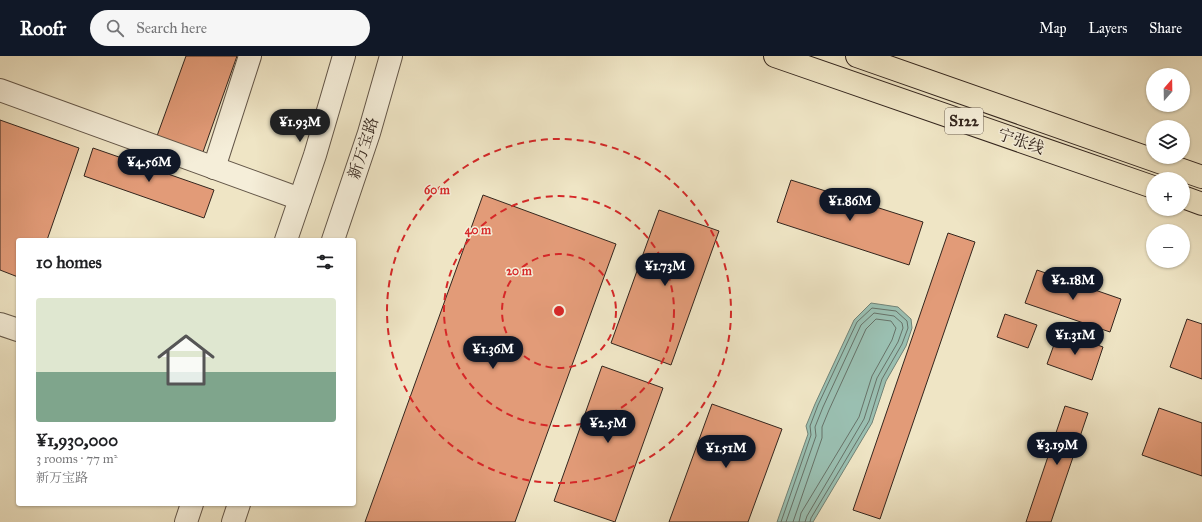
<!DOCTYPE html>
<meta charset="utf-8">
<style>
body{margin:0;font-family:"IM FELL Great Primer","Noto Serif SC",serif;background:#f6f6f6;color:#202124;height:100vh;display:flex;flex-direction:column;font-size:15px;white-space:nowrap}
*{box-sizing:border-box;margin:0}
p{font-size:13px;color:#757577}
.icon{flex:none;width:22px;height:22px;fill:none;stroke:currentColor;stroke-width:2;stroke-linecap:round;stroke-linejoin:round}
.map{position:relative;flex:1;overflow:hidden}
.details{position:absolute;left:16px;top:182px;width:340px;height:268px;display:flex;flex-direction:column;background:#fff;border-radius:4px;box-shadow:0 1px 3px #0004}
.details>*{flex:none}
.needle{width:26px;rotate:20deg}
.tools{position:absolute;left:1146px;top:12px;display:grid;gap:8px}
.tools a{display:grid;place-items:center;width:44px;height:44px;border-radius:50%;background:#fff;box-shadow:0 1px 3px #0004;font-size:20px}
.price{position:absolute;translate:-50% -34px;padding:0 9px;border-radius:14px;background:#111827;color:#fff;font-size:13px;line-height:26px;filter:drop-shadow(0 1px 2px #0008)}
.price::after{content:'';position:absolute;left:50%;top:24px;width:12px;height:9px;margin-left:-6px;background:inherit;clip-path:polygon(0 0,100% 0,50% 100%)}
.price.on{background:#222;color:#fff}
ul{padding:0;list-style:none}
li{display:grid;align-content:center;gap:8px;height:212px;padding:0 20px}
li span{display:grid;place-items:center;height:124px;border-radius:4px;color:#555}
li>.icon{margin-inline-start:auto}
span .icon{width:72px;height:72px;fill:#fffc;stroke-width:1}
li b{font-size:17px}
h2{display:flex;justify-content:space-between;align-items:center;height:48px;padding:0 20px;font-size:17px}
header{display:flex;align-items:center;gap:24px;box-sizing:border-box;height:56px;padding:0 20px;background:#111827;color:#fff}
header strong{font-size:19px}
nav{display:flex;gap:22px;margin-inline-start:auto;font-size:14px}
.search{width:280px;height:36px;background:#f6f6f6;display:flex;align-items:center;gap:10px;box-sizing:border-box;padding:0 14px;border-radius:22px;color:#757577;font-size:15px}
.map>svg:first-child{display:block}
.water{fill:#9abfb1;stroke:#718276}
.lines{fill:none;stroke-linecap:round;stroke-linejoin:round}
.shore{stroke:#677268;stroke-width:1}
.building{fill:#e29b78;stroke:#34261e}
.minor-casing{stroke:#635648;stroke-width:24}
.major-casing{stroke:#34261e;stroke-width:24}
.minor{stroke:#f5eed9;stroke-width:22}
.major{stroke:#efe5c5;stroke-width:22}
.ring{fill:none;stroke:#d62828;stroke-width:2;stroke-dasharray:7 5}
.labels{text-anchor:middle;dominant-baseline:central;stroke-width:3;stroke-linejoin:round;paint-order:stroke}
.shield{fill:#f5eed9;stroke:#6e6256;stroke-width:1}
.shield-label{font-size:15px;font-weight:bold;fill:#34261e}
.street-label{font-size:16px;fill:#34261e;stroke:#f5eed9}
.centre{fill:#d62828;stroke:#f5eed9;stroke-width:2}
.ring-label{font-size:12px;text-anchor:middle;font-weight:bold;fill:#d62828;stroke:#f5eed9;stroke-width:3;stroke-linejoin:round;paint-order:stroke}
</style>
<header>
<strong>Roofr</strong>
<div class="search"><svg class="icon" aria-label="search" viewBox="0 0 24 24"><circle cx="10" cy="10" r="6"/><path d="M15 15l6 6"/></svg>Search here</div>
<nav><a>Map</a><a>Layers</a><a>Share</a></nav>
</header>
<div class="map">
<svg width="1202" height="466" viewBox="0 0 1202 466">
<rect width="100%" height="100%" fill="#efe5c5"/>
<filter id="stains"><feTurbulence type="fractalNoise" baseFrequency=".005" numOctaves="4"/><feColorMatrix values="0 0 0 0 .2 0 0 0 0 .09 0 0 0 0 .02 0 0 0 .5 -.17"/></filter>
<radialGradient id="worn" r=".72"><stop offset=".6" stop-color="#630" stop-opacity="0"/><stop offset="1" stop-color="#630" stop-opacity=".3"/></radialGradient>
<polygon class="water" points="871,247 898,251 911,263 912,272 906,290 886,325 872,367 813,466 777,466 808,378 806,370 815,348 854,264"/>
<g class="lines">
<g class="shore">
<polyline points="781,466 811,379 810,370 818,349 857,266 872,252 896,255 907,265 908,272 902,288 882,323 869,365 811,462 810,466"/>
<polyline points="786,466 816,380 815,371 823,351 861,269 874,257 894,260 902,267 903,272 898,286 877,322 864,363 807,460 805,466"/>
<polyline points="793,466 822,382 822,371 829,354 866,273 876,263 891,265 896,272 892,284 872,320 859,361 801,457 799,466"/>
</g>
</g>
<g class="building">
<polygon points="186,0 237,0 203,96 157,80"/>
<polygon points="0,64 79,92 47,184 18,184 18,221 0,214"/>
<polygon points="93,92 214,134 204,162 84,120"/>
<polygon points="791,124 923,166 909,209 777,166"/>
<polygon points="483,139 616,188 515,466 365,466"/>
<polygon points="659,154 719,175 671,309 611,287"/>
<polygon points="948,177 975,186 880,463 853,454"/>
<polygon points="1037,214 1121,243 1110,276 1025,247"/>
<polygon points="1005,258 1037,269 1028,292 997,281"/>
<polygon points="1187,263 1202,268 1202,323 1170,311"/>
<polygon points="1059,275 1103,291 1092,324 1047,308"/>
<polygon points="602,310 663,332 615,466 554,445"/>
<polygon points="712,348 782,373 748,466 669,466"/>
<polygon points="1065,350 1088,357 1051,466 1026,466"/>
<polygon points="1159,352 1202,367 1202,420 1142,399"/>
</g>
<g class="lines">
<defs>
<g id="minor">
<polyline points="0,34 300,143"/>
<polyline points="214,112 250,0"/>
<polyline points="286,184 315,99 344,0"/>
<polyline points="333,184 369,77 391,0"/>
<polyline points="0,268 18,274"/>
<polyline points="186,466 192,448"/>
<polyline points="233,466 239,448"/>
</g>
<g id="major">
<polyline points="775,0 1153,131"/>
<polyline points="857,0 1202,121"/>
<polyline points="1183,141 1202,148"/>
</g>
</defs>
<use href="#minor" class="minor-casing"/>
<use href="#major" class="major-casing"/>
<use href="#minor" class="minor"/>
<use href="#major" class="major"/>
</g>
<g class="ring">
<circle cx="559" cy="255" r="57"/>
<circle cx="559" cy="255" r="115"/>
<circle cx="559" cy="255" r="172"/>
</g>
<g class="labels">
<rect class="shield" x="945" y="52" width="38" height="26" rx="3"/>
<g class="shield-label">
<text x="964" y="65">S122</text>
</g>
<g class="street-label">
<text transform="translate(1021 85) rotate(19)">宁张线</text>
<text transform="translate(363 92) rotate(-72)">新万宝路</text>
</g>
</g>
<circle cx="559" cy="255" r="6" class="centre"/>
<g class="ring-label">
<text x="437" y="138">60 m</text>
<text x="478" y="178">40 m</text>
<text x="519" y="219">20 m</text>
</g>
<rect width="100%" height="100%" filter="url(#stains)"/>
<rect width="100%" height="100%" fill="url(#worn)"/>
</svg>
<div class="tools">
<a><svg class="needle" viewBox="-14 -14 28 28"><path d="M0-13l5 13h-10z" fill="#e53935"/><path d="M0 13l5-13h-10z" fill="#757577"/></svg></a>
<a><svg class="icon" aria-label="layers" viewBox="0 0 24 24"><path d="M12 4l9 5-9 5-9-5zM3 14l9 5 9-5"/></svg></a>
<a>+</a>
<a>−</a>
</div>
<b class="price on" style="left:300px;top:87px">¥1.93M</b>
<b class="price" style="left:149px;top:127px">¥4.56M</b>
<b class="price" style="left:850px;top:166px">¥1.86M</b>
<b class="price" style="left:665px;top:231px">¥1.73M</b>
<b class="price" style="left:1073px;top:245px">¥2.18M</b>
<b class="price" style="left:1075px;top:300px">¥1.31M</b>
<b class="price" style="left:493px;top:314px">¥1.36M</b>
<b class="price" style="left:608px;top:388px">¥2.5M</b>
<b class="price" style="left:1057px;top:410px">¥3.19M</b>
<b class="price" style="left:726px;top:413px">¥1.51M</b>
<section class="details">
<h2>10 homes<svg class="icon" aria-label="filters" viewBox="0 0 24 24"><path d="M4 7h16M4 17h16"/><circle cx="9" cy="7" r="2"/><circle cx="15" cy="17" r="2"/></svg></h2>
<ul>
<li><span style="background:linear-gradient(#dfe7d0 60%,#7fa58c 0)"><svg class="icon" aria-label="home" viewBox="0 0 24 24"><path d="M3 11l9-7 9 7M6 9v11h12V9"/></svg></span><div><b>¥1,930,000</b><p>3 rooms · 77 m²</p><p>新万宝路</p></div></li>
</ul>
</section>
</div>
